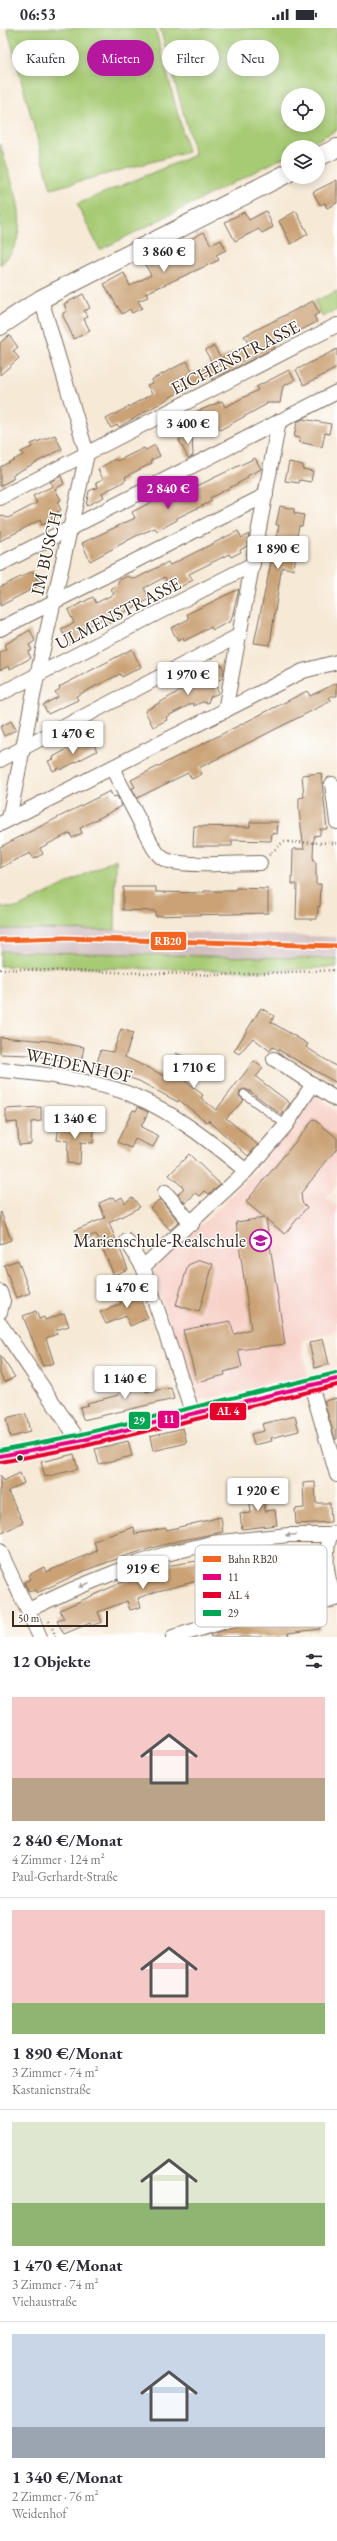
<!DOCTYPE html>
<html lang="de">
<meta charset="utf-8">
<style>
body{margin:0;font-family:"EB Garamond",serif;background:#f2f2f3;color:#2b2b33;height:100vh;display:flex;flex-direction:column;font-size:15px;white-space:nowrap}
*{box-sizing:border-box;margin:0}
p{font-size:13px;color:#7c7c81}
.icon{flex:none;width:22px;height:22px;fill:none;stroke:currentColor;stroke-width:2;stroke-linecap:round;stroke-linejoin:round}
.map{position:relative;height:1609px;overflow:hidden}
.side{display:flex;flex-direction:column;background:#fff;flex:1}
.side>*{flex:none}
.top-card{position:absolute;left:12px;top:12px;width:313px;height:36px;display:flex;gap:8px}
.controls{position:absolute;left:281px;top:60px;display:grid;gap:8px}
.controls a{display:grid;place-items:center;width:44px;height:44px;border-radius:50%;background:#fff;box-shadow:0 2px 10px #0003;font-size:20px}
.scale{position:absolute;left:12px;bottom:10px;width:96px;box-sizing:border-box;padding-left:4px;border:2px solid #3b2a1e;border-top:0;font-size:11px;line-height:14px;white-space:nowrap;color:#3b2a1e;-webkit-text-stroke:3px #fff;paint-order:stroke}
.price{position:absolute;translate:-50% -34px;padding:0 9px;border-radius:4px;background:#fff;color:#222;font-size:13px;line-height:26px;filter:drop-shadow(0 1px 2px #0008)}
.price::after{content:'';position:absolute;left:50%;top:24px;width:12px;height:9px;margin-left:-6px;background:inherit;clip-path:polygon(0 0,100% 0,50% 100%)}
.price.on{background:#b5179e;color:#fff}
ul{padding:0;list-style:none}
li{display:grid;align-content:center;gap:8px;height:212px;padding:0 12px}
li+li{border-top:1px solid #e1e1e2}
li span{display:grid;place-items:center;height:124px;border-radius:0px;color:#555}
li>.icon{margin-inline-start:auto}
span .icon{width:72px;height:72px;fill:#fffc;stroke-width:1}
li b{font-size:17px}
h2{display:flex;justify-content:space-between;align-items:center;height:48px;padding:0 12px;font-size:17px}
.tag{padding:0 14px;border-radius:18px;background:#fff;box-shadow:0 2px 10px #0003;font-size:14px;line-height:36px}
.tag.on{background:#b5179e;color:#fff}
.status{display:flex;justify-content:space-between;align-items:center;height:28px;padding:0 20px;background:#fff;direction:ltr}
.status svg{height:11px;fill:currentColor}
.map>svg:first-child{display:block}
.built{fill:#f7d1c8}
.industrial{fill:#d2bfc0}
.green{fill:#a7cb74;stroke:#717a49;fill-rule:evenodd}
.building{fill:#caa276}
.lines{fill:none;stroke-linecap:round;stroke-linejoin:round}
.service-casing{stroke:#7c6d5e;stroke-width:9}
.minor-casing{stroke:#7c6d5e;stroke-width:16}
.tertiary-casing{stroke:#7c6d5e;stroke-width:20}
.path{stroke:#7c6d5e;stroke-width:2.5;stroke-dasharray:1 3;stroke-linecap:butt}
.service{stroke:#fff;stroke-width:7}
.minor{stroke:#fff;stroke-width:14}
.tertiary{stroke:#fff;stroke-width:18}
.bus-1-casing{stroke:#fff;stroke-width:7}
.bus-2-casing{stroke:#fff;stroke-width:7}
.bus-3-casing{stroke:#fff;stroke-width:7}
.bus-1{stroke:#e5007d;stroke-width:4}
.bus-2{stroke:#e4002b;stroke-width:4}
.bus-3{stroke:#00a651;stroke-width:4}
.rail-1-casing{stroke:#fff;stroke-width:8}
.rail-1{stroke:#f26522;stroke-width:5}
.oneway{fill:#a79f9a}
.bus-dot{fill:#3b2a1e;stroke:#fff;stroke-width:1.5}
.labels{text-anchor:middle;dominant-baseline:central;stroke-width:3;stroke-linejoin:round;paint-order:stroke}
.street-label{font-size:18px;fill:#3b2a1e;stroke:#fff}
.poi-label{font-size:18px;fill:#3b2a1e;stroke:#fff;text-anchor:end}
.key{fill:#fff;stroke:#c4bfbc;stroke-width:1}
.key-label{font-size:11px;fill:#3b2a1e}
.line-badge{stroke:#fff;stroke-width:1.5}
.badge-label{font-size:11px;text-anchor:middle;font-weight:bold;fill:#fff}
</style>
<div class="status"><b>06:53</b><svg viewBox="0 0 49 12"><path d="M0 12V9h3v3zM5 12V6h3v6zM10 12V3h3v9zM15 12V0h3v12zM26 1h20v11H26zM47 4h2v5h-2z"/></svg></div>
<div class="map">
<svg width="337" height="1609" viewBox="0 0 337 1609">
<rect width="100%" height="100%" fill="#fff"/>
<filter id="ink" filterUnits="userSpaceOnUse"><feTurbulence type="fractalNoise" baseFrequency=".025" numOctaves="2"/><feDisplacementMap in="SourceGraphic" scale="8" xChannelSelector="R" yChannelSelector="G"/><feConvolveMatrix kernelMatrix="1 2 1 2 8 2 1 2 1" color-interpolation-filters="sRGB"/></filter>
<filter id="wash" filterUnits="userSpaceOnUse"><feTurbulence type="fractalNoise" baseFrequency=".012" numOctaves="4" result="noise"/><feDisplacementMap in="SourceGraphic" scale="16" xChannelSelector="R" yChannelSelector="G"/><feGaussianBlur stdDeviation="0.9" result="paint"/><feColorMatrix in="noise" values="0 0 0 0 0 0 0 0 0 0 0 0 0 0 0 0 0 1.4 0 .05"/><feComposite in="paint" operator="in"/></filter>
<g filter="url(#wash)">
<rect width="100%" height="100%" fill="#f6e9d5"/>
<polygon class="built" points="317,1068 337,1083 337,1157 326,1170 337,1179 337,1302 301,1313 308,1349 195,1373 153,1245 157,1237 211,1188 257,1141 310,1070"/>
<polygon class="industrial" points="0,901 115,902 337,909 337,931 0,923"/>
<g class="green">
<polygon points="7,0 155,0 188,124 51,161"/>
<path d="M 160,0 L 337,0 L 337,102 L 304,119 L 288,119 L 288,127 L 100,222 L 77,176 L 195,127 ZM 288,67 L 318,67 L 318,97 L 288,97 Z"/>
<path d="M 0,116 C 11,155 38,205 0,237 Z"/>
<polygon points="337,263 337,282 322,289 315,273"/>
<polygon points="116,831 115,902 0,901 0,879 17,880"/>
<polygon points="0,923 337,931 337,939 258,943 0,938"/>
</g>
<g id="blocks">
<g class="building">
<polygon points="337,152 337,175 327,180 325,175 320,177 313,164"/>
<polygon points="266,183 273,199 262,205 259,201 235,213 225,194 244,184 249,192"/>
<polygon points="296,183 308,206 291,216 279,193"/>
<polygon points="204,204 211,217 221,212 226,222 216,227 219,232 146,265 148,269 138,273 142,280 132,285 130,281 122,286 104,256 124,245 130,258 151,247 144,235 164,225 169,235 190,224 185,214"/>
<polygon points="83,266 90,280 84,283 88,289 84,291 90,303 74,311 63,288 63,285 67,283 64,276"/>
<polygon points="313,273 319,285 314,288 317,294 273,316 274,320 212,352 211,349 183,362 119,399 117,397 111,400 106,391 152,366 147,357 152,355 151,352 187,333 193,345 212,335 205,322 214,318 221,330 249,317 244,308"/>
<polygon points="9,307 18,319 13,323 19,330 0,347 0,315"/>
<polygon points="337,321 337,340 304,357 296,342"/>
<polygon points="289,342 295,352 283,358 280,375 266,375 267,376 220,402 216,393 192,405 190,391 198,387 196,384 222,373 225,379 258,362 256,359"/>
<polygon points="303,391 331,396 329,406 325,405 322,419 299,414 300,410 294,409 297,394"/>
<polygon points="192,405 193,428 188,430 179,412"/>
<polygon points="55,407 62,421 12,447 14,450 0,458 0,439 23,427 21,424 32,419 31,416"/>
<polygon points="155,417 160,428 151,432 152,435 125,449 126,452 120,456 102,465 104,469 86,478 89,463 98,459 96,454 103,451 98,441 115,431 117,433 144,420 146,422"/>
<polygon points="255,430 261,441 247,448 248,450 210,470 212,473 177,490 177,492 157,503 155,500 136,508 90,533 82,515 135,490 132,484 153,473 194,456 195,459"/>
<polygon points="289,434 303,437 302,441 313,443 311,454 300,452 299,455 285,453"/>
<polygon points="61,448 64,456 55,461 61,472 57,474 61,482 57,484 59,488 42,497 40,492 0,513 0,487 8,490 37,475 33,468 53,458 50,454"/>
<polygon points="280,478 294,481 294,485 304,487 302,498 299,498 293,526 296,526 294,542 283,539 281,543 270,617 254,615 279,497 276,497"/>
<polygon points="238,503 242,510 249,506 247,518 240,522 241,524 231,529 229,526 189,546 193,552 175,562 171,561 165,549 144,560 150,571 119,587 120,590 107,596 104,590 78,603 82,610 69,617 61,601 74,595 68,582 93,569 96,575 114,566 111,561 117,557 119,552 127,548 135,551 168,534 170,537"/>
<polygon points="33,543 40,557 0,578 0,559"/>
<polygon points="239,561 231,593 213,602 211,599 184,613 183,610 178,613 171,600 189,591 187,586"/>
<polygon points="30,602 35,613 29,617 32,622 28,624 31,630 10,641 9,638 0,642 0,624 6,621 4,617"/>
<polygon points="132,621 141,639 122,649 120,646 76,668 78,672 48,686 43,677 58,669 55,664 60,661 59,659"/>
<polygon points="221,636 224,642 223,650 214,654 219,665 210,669 208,675 202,674 194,678 193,675 166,689 167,692 153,699 145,683 185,660 184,658 195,652 193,649"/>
<polygon points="337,655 337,668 329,668 331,673 199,740 202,746 192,751 188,745 137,770 132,760 135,759 131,752 307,663 310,668"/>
<polygon points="11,693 16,702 4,708 0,699"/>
<polygon points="90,709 97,723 60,742 59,740 53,743 48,733 54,731 53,729"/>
<polygon points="321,745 327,801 320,801 320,807 314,808 313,828 314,834 316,834 316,856 321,856 320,879 318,878 317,891 296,891 297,856 292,856 293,821 304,821 299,783 299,770 304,769 302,747"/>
<polygon points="110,763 113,769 117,768 122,778 80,800 82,805 72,810 70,805 40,820 43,826 33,831 30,825 0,840 0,819"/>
<polygon points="250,794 278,794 277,806 272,805 271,813 232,812 232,818 193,818 194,798 250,799"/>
<polygon points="123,859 156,859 156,864 204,865 204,863 236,863 236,860 268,861 268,885 155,888 155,883 123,882"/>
<polygon points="261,980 274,988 271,994 308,1016 306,1019 337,1039 337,1055 273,1019 270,1023 253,1010 239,1026 234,1023"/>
<polygon points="121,1001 133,1005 125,1029 165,1048 176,1025 193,1034 184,1052 203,1067 201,1070 216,1082 254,1033 263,1040 256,1049 290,1075 282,1087 250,1063 244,1061 240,1063 239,1068 244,1072 226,1090 258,1117 248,1128 208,1092 207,1094 179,1072 178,1074 139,1053 96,1038 101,1022 113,1024"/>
<polygon points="0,1009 48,1013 84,1019 81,1035 29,1027 0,1026"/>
<polygon points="41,1079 41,1093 31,1094 31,1116 19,1117 17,1094 6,1095 6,1081"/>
<polygon points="138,1079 148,1084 141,1099 159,1108 153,1119 135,1111 131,1120 117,1114 133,1082 136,1083"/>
<polygon points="314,1091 337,1110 337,1120 301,1165 302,1174 307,1179 285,1206 266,1191 285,1316 238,1322 242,1339 224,1344 225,1347 197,1354 183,1302 230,1293 234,1306 251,1301 236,1194 265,1190 246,1174"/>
<polygon points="59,1097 94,1100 93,1115 81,1114 80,1136 67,1135 68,1113 57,1112"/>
<polygon points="189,1126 220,1156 209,1166 205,1163 200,1168 196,1165 185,1175 178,1166 184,1160 169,1147"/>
<polygon points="113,1169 115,1173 122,1169 125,1175 132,1169 140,1179 109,1195 128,1241 114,1247 96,1206 80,1212 75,1202 105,1190 99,1175"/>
<polygon points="160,1171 179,1194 170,1202 150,1180"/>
<polygon points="1,1184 11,1212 0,1216 0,1185"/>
<polygon points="18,1232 30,1265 16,1270 4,1237"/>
<polygon points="200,1232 213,1236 199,1284 176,1277 188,1237"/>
<polygon points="135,1259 148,1290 130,1298 126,1288 106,1296 100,1284 121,1276 118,1267"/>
<polygon points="36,1283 39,1291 44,1289 45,1292 64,1285 69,1298 56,1302 57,1306 46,1310 54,1335 43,1338 23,1288"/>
<polygon points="323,1311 329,1336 315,1340 309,1315"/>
<polygon points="0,1327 15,1349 5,1354 0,1346"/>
<polygon points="129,1350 132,1362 145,1359 146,1364 171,1360 174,1371 83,1392 80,1379 88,1377 87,1375 119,1367 116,1353"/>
<polygon points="337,1370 337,1411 335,1411 324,1373"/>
<polygon points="26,1386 30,1404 10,1409 6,1391"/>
<polygon points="295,1388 299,1403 271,1410 272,1413 254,1417 251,1406 264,1403 262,1396"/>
<polygon points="183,1400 187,1415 153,1423 150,1408"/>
<polygon points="128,1413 132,1428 99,1436 95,1421"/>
<polygon points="74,1426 78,1441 45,1449 41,1434"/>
<polygon points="20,1445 24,1455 8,1463 23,1494 0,1506 0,1447 3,1453"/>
<polygon points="315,1454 316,1475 330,1475 331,1494 296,1496 295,1481 304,1480 303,1455"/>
<polygon points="261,1458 265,1483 275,1482 277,1497 242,1501 240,1486 251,1485 248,1459"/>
<polygon points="221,1489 223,1504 177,1513 128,1527 86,1542 37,1565 35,1562 29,1564 24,1554 31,1551 29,1547 44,1539 46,1544 97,1523 94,1513 110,1507 134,1499 135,1506 166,1500 167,1502"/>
<polygon points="228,1528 232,1550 222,1551 223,1556 210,1558 209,1550 158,1563 138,1570 141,1579 130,1582 127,1573 98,1584 102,1594 91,1598 90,1595 64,1606 57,1593 64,1591 60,1582 132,1550 172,1537"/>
<polygon points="317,1585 320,1601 288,1605 289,1609 211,1609 210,1607 228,1601"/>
</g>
</g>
</g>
<g filter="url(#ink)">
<use href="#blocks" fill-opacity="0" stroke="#7c6d5e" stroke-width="1"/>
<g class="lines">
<defs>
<polyline id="service" points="244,1066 286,1097"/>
<g id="minor">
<polyline points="0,470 337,297"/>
<polyline points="0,536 337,364"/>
<polyline points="0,601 266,467"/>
<polyline points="0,666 253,536"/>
<polyline points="225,683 279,393"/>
<polyline points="0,732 240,607"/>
<path d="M 112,740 L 153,819 C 157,825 161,831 169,833 C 193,839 235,835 260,835"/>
<polyline points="332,756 337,794"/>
<polyline points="9,791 37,648 87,426 41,271"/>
<polyline points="0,796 303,643 337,634"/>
<polyline points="274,1031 337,1072"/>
<path d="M 0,1042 C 34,1044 101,1054 132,1067 C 174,1084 212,1115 246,1143"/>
<polyline points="165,1164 192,1196"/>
<polyline points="127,1213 143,1239 193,1386"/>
<polyline points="143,1239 246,1143 286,1097 313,1056"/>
<polyline points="0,1264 3,1273 0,1284"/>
<polyline points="0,1296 79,1413"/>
<polyline points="311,1357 337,1447"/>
<polyline points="0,1428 79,1413 337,1351"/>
<polyline points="0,1523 40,1609"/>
<polyline points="28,1582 71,1562 138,1535 166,1526 212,1515 289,1507 330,1507 337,1504"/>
<path d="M 173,1609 L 226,1593 L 336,1571 C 326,1551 324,1529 330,1507"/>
</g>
<g id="tertiary">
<polyline points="318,129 337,120"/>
<polyline points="0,298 41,271 288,145"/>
</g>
</defs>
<use href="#service" class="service-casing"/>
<use href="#minor" class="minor-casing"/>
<use href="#tertiary" class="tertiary-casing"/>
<g class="path">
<polyline points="269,827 283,814 337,815"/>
<polyline points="0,941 221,947 337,942"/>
<polyline points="49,1593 56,1609"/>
</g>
<use href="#service" class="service"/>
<use href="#minor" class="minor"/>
<use href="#tertiary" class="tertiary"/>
<defs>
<polyline id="bus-1" points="0,1428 79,1413 337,1351"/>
<polyline id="bus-2" points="1,1434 80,1419 337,1357"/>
<polyline id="bus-3" points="0,1422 78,1407 336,1345"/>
</defs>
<use href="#bus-1" class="bus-1-casing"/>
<use href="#bus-2" class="bus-2-casing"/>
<use href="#bus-3" class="bus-3-casing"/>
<use href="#bus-1" class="bus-1"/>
<use href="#bus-2" class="bus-2"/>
<use href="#bus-3" class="bus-3"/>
<defs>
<polyline id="rail-1" points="0,912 63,910 337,918"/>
</defs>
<use href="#rail-1" class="rail-1-casing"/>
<use href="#rail-1" class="rail-1"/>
</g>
<defs><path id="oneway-solid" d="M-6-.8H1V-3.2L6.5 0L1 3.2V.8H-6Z"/></defs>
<g class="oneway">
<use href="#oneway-solid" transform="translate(291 1507) rotate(178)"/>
<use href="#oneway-solid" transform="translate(84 1557) rotate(158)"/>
</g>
</g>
<defs>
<symbol id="school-ring" viewBox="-11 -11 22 22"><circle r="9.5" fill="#fff" stroke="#b5179e" stroke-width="1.5"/><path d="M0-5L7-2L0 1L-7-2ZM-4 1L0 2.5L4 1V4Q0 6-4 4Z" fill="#b5179e"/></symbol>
</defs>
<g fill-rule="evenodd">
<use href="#school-ring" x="248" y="1200" width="25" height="25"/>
</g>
<circle class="bus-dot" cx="20" cy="1430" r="3.5"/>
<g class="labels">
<g class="street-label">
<text transform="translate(235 329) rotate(-27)">EICHENSTRASSE</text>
<text transform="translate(46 525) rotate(-77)">IM BUSCH</text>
<text transform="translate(118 585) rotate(-27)">ULMENSTRASSE</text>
<text transform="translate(79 1037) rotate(12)">WEIDENHOF</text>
</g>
<g class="poi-label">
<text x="246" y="1212">Marienschule-Realschule</text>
</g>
</g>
<rect x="195" y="1517" width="132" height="82" rx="6" class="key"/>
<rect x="203" y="1528" width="18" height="6" fill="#f26522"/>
<rect x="203" y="1546" width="18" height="6" fill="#e5007d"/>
<rect x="203" y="1564" width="18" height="6" fill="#e4002b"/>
<rect x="203" y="1582" width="18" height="6" fill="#00a651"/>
<g class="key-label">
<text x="228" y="1535">Bahn RB20</text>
<text x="228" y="1553">11</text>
<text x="228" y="1571">AL 4</text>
<text x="228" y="1589">29</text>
</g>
<g class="line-badge">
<rect x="150" y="903" width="37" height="20" rx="4" fill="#f26522"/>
<rect x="209" y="1374" width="38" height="19" rx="4" fill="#e4002b"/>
<rect x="157" y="1382" width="23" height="19" rx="4" fill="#e5007d"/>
<rect x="128" y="1383" width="23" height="19" rx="4" fill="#00a651"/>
</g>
<g class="badge-label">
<text x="168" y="917">RB20</text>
<text x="228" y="1387">AL 4</text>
<text x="169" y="1395">11</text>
<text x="139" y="1396">29</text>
</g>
</svg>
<div class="controls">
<a><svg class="icon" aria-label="locate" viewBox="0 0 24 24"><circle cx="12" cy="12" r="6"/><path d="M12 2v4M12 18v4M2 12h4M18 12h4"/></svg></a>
<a><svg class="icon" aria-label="layers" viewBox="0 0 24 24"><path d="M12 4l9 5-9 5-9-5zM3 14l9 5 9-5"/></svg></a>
</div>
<div class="scale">50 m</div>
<b class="price" style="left:164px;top:245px">3 860 €</b>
<b class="price" style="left:188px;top:417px">3 400 €</b>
<b class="price on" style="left:168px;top:482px">2 840 €</b>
<b class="price" style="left:278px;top:542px">1 890 €</b>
<b class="price" style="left:188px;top:668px">1 970 €</b>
<b class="price" style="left:73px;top:727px">1 470 €</b>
<b class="price" style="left:194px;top:1061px">1 710 €</b>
<b class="price" style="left:75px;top:1112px">1 340 €</b>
<b class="price" style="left:127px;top:1281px">1 470 €</b>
<b class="price" style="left:125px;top:1372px">1 140 €</b>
<b class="price" style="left:258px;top:1484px">1 920 €</b>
<b class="price" style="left:143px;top:1562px">919 €</b>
<div class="top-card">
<a class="tag">Kaufen</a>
<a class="tag on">Mieten</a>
<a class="tag">Filter</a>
<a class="tag">Neu</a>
</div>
</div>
<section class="side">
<h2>12 Objekte<svg class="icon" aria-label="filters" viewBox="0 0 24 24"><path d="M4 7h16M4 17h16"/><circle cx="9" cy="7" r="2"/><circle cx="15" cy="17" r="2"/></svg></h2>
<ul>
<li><span style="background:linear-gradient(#f6c9c9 65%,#b9a48a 0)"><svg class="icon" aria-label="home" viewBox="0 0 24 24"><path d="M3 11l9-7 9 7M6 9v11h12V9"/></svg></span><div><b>2 840 €/Monat</b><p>4 Zimmer · 124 m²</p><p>Paul-Gerhardt-Straße</p></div></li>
<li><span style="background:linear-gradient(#f6c9c9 75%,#8fb573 0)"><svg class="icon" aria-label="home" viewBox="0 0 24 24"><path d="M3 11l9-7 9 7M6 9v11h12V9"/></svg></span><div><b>1 890 €/Monat</b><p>3 Zimmer · 74 m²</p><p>Kastanienstraße</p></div></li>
<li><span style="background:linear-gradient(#dfe7d0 65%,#8fb573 0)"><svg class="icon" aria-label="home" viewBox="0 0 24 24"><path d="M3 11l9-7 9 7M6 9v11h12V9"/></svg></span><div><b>1 470 €/Monat</b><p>3 Zimmer · 74 m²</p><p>Viehaustraße</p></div></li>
<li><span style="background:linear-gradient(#c9d6e8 75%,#9aa5b1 0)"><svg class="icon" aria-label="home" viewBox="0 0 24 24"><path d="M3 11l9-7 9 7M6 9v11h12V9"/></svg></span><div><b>1 340 €/Monat</b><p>2 Zimmer · 76 m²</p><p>Weidenhof</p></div></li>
</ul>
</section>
